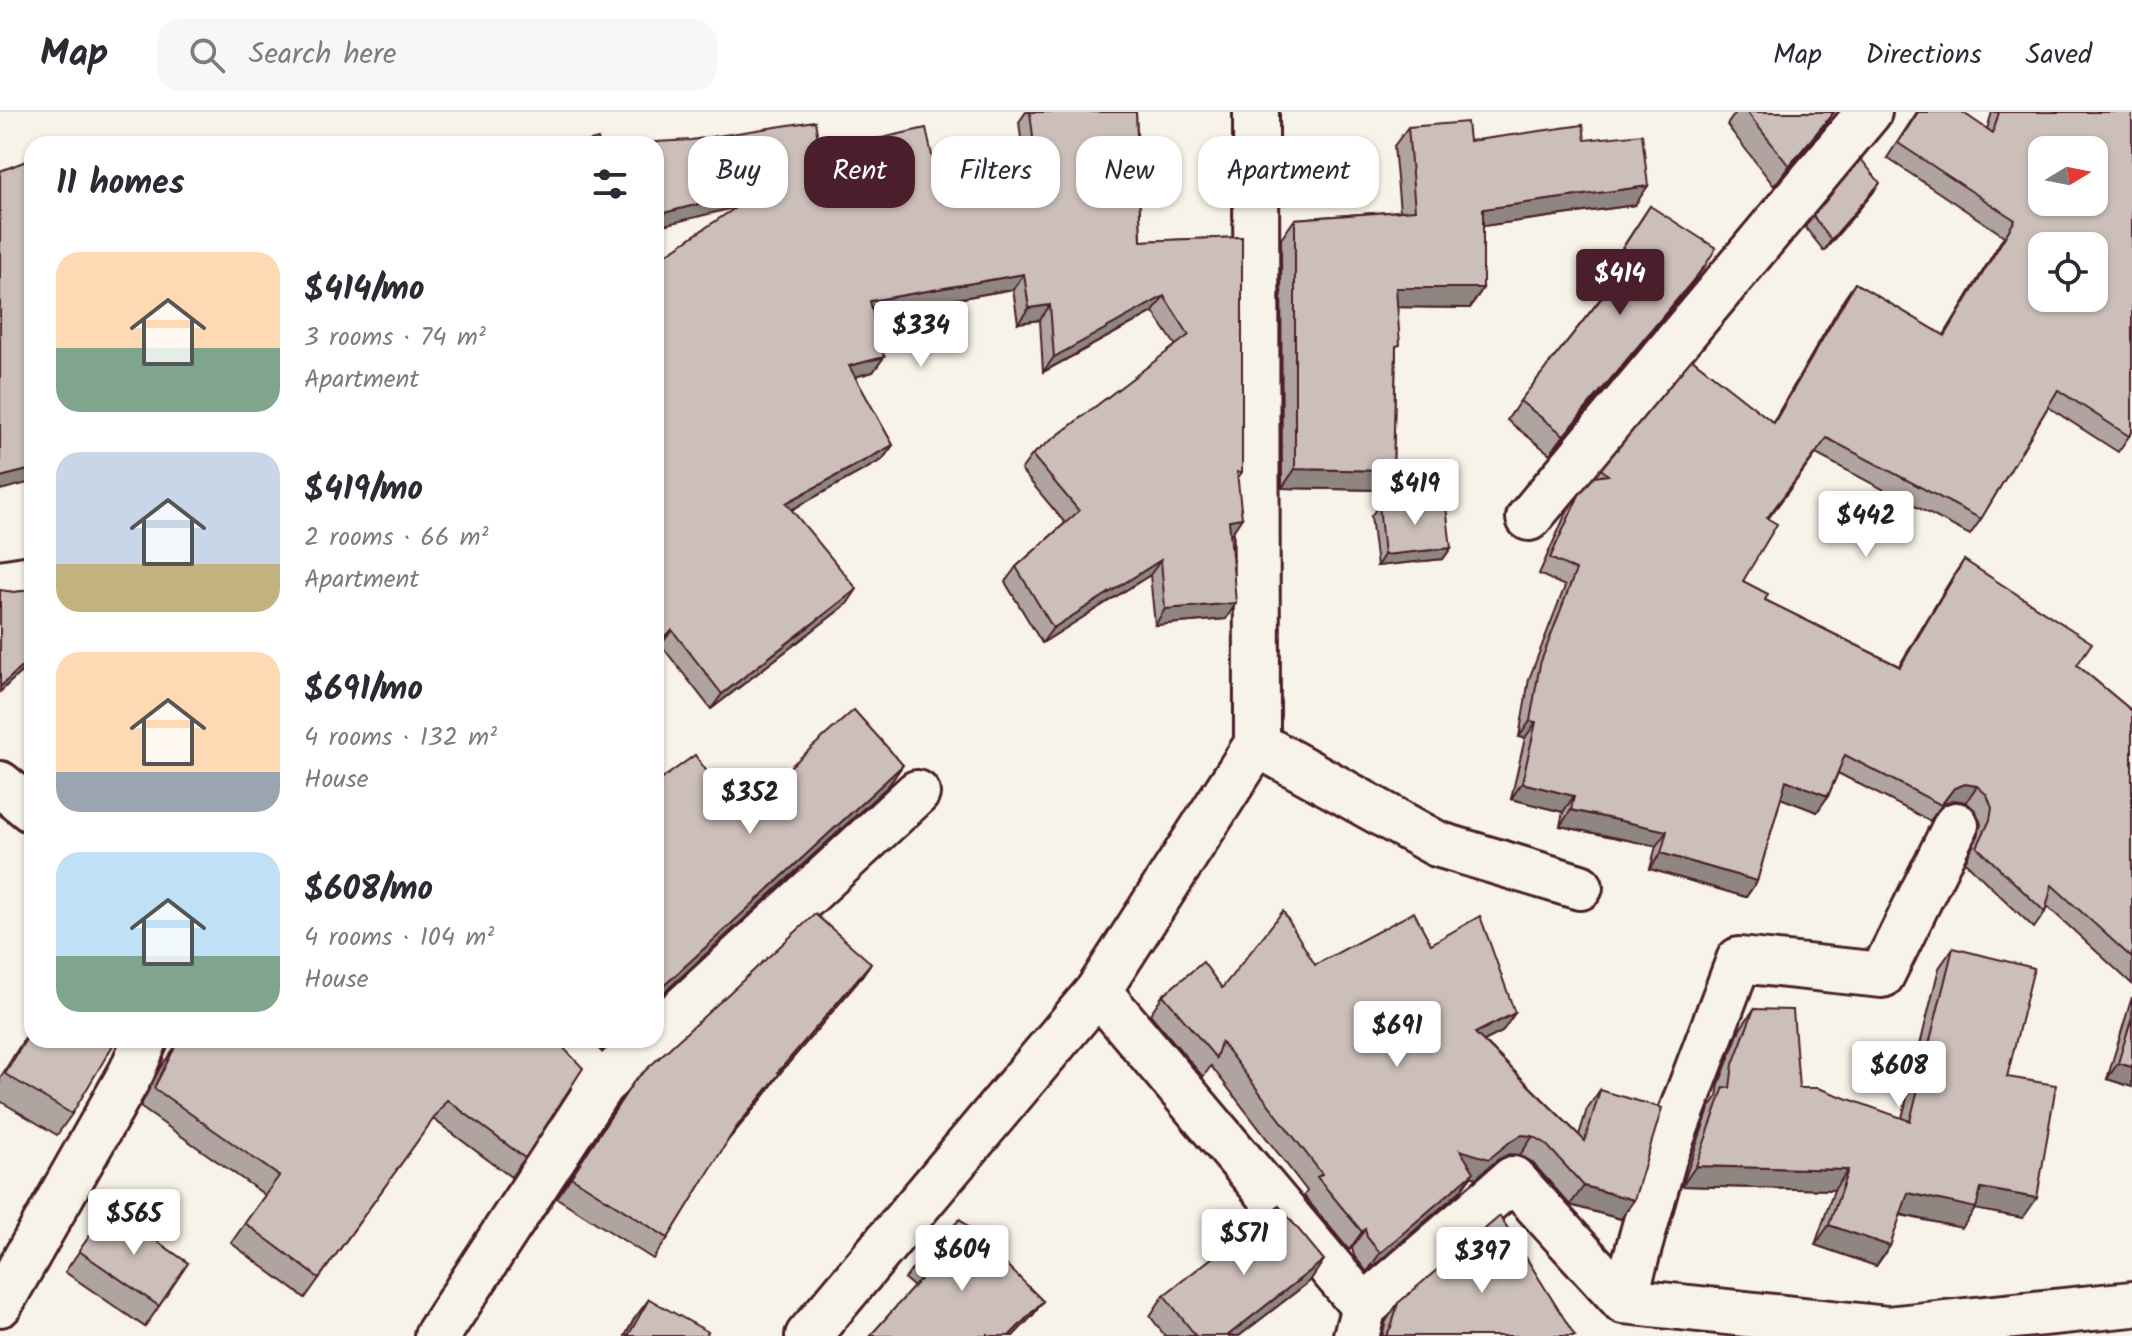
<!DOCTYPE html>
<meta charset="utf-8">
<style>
body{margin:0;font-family:Kalam,sans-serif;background:#f7f7f7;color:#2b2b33;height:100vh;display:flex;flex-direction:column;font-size:30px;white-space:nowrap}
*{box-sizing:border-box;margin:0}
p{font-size:26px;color:#7c7c81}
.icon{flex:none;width:44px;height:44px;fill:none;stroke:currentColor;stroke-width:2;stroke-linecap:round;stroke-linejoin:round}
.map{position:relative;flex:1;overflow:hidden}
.drawer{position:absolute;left:24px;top:24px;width:640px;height:912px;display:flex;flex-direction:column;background:#fff;border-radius:24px;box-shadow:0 2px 6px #0004}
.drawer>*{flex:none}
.hud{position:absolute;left:688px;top:24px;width:760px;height:72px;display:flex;gap:16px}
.needle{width:52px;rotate:80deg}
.tools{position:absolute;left:2028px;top:24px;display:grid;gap:16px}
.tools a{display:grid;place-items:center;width:80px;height:80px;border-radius:16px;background:#fff;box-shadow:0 2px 6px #0004;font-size:40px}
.price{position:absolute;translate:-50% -68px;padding:0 18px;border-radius:8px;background:#fff;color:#222;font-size:26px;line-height:52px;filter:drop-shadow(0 2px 4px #0008)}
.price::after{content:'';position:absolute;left:50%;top:48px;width:24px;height:18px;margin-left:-12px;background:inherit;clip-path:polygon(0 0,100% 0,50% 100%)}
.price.on{background:#4a1f2b;color:#fff}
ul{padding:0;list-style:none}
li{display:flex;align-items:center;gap:24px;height:200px;padding:0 32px}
li span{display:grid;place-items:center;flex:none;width:224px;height:160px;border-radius:24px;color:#555}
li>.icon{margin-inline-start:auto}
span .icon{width:96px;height:96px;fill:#fffc;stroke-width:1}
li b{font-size:34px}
h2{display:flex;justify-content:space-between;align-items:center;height:96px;padding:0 32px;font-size:34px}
.tag{padding:0 28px;border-radius:24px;background:#fff;box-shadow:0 2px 6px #0004;font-size:28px;line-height:72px}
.tag.on{background:#4a1f2b;color:#fff}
header{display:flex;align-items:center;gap:48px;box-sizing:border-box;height:112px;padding:0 40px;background:#fff;border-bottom:2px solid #e1e1e2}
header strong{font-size:38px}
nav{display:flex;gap:44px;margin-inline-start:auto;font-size:28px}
.search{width:560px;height:72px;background:#f7f7f7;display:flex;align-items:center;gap:20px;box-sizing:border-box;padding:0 28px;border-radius:24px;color:#7c7c81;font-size:30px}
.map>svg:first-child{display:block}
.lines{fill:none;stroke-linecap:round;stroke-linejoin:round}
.minor-casing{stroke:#4a1f2b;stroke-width:50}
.minor{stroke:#f7f3e8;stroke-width:44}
.wall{fill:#afa49f;stroke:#4a1f2b;stroke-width:2}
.shaded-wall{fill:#8f8682;stroke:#4a1f2b;stroke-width:2}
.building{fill:#ccbfb9;stroke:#4a1f2b;stroke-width:2;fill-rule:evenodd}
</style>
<header>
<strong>Map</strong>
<div class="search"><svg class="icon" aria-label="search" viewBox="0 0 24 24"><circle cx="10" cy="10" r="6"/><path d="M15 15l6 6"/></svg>Search here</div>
<nav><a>Map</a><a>Directions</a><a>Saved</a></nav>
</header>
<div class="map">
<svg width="2132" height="1224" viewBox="0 0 2132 1224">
<rect width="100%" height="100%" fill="#f7f3e8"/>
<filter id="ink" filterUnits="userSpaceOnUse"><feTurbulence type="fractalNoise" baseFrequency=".0125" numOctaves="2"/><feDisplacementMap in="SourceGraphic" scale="16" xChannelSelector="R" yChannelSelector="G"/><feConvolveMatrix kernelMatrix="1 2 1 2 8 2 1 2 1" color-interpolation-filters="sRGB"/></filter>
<g filter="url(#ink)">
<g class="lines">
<defs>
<g id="minor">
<polyline points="1529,406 1869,0"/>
<polyline points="0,471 32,466"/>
<polyline points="1257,632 1437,732 1580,775"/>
<polyline points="0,672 32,698"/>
<polyline points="1098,879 1364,1195"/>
<polyline points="656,922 917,681"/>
<polyline points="559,928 601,973"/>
<polyline points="1624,1189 1664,1046 1739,848 1882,863 1956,713"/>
<polyline points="0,1192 132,959 145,928"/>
<polyline points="437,1224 601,973 649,928"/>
<polyline points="808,1224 1098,879 1257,632 1256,0"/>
<polyline points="1356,1224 1364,1195 1513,1067 1624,1189 1887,1217 2132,1192"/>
</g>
</defs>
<use href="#minor" class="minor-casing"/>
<use href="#minor" class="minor"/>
</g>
<g class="wall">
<polygon points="1026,0 1136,0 1141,129 1242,125 1242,360 1238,366 1232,421 1230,422 1226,507 1155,513 1150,463 1042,531 1005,470 1016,455 1065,411 1021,358 1032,343 1176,234 1153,200 1043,260 1040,208 1018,211 1013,177 873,202 884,245 873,260 855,265 893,333 882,348 791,398 847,492 711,597 661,533 656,537 656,149 820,40 942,90 1027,76 1019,10"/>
<polygon points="1736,0 1834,0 1822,17 1774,74 1727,13"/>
<polygon points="1917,0 1987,17 1992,0 2132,0 2132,320 2118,340 2048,295 1981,407 1970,423 1816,342 1768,407 1743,469 1765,488 1899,554 1953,464 1964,448 2077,553 2132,599 2132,872 2047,794 2045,800 2034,816 1965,750 1978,724 1981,712 1976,699 1966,690 1954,688 1943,692 1930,709 1838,661 1828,684 1817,700 1781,686 1757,769 1746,785 1650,757 1656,734 1560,714 1563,700 1511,687 1525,626 1519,625 1529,567 1565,474 1539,462 1567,399 1579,383 1601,357 1773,310 1844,187 1855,171 1944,223 2004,124 1887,46"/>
<polygon points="1408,15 1469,29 1585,28 1635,93 1483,114 1483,176 1470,196 1397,195 1393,359 1380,378 1282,376 1281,127 1295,107 1400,99 1394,34"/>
<polygon points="1872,82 1824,139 1805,115 1813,104"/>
<polygon points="1650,94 1691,174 1550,342 1507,308 1520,289 1604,182 1595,177"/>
<polygon points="1379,393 1451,436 1443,447 1377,454 1371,404"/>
<polygon points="32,478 32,575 21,560 1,479 14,480"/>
<polygon points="1431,832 1502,920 1484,929 1579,1023 1587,997 1600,978 1621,1107 1570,1093 1532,1050 1520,1043 1509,1042 1497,1048 1476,1066 1471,1064 1460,1079 1367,1160 1354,1144 1352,1136 1349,1138 1304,1084 1307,1079 1211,954 1203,965 1150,902 1163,883 1222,876 1315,853"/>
<polygon points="1953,836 2007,965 2023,1106 1975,1097 1962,1116 1900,1103 1890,1134 1876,1154 1815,1133 1834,1078 1682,1074 1710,995 1717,985 1719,972 1740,917 1754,897 1799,976 1902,1006 1939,856"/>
<polygon points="871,851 857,871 780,961 766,982 727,1029 668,1126 653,1147 557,1086 635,968"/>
<polygon points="2132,885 2132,975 2107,967"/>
<polygon points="32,914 32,928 72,1002 57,1023 0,989 0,966"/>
<polygon points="180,928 556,928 525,1046 511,1065 433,1007 305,1186 231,1131 265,1083 140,995 160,956"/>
<polygon points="593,928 613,928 602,938"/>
<polygon points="109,1096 188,1151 145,1215 65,1160"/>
<polygon points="915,1153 1043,1189 1033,1203 1013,1224 870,1224 914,1175 905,1167"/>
<polygon points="1310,1169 1239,1224 1165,1224 1150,1204 1164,1183"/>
<polygon points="649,1187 706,1224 625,1224 634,1207"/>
<polygon points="1398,1191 1575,1224 1382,1224 1386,1209"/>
</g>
<g class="shaded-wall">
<polygon points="1834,0 1822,17 1774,74 1789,54"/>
<polygon points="1880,71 1872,82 1824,139 1831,128"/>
<polygon points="768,74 757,90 656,115 656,103"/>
<polygon points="1648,74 1635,93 1469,116 1483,97"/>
<polygon points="1705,154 1691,174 1550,342 1564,323"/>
<polygon points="1024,162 1013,177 859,204 870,189"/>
<polygon points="1396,176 1483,176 1470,196 1383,195"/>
<polygon points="1164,184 1153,200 1043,260 1054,245"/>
<polygon points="1050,193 1040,208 1018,211 1029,196"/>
<polygon points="884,245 873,260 838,269 849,254"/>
<polygon points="893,333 882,348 775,407 786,391"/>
<polygon points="32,357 32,370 0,378 0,365"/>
<polygon points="1295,357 1393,359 1380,378 1282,376"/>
<polygon points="1242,406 1232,421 1219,423 1229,408"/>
<polygon points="1451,436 1443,447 1377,454 1384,443"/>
<polygon points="1161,448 1150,463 1042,531 1053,516"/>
<polygon points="857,477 847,492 711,597 722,582"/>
<polygon points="1236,491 1226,507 1155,513 1165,497"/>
<polygon points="672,518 661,533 656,537 656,531"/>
<polygon points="31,544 21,560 0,580 0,575"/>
<polygon points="1530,609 1536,610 1525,626 1519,625"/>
<polygon points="903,653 889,673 656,888 656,881"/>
<polygon points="1786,668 1828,684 1817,700 1775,684"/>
<polygon points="1522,671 1574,684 1563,700 1511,687"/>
<polygon points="1965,672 1977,674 1966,690 1954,688 1943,692 1930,709 1954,676"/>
<polygon points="1571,698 1667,719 1656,734 1560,714"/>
<polygon points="1661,741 1757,769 1746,785 1650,757"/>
<polygon points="871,851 857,871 764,980 778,960"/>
<polygon points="1515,901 1502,920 1462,940 1475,921"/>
<polygon points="2118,951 2132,955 2132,975 2107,967"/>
<polygon points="780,961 766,982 720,1038 735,1017"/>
<polygon points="1522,1023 1533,1024 1520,1043 1509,1042 1497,1048 1476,1066 1471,1064 1460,1079 1367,1160 1380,1141 1460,1038"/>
<polygon points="1696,1054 1848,1058 1834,1078 1682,1074"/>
<polygon points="1584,1074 1634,1088 1621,1107 1570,1093"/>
<polygon points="1981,1076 2037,1086 2023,1106 1975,1097 1962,1116 1894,1101 1908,1081"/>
<polygon points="1829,1113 1890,1134 1876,1154 1815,1133"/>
<polygon points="1365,1117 1352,1136 1349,1138 1362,1120"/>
<polygon points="1324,1148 1310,1169 1239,1224 1227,1224"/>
<polygon points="1043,1189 1033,1203 1013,1224 1009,1224"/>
</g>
<g class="building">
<polygon points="1030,0 1136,0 1141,129 1242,125 1242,360 1237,360 1242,406 1229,408 1236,491 1165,497 1161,448 1053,516 1016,455 1079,399 1032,343 1189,223 1164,184 1054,245 1050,193 1029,196 1024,162 870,189 884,245 849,254 893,333 786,391 857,477 722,582 672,518 656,531 656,149 768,74 656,103 656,32 621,32 691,28 815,9 820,40 926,16 942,90 1039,74"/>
<polygon points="1747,0 1834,0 1789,54"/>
<path d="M 1918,0 L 1962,0 L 1993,21 L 1999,0 L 2132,0 L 2132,320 L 2129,324 L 2058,278 L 1981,407 L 1827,326 L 1767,406 L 1777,412 L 1743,469 L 1768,482 L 1765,488 L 1900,555 L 1964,448 L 2092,531 L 2077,553 L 2132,599 L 2132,846 L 2052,773 L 2045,800 L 1977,735 L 1990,708 L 1992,696 L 1987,683 L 1977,674 L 1965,672 L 1954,676 L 1941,693 L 1845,643 L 1828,684 L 1786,668 L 1757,769 L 1661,741 L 1667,719 L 1571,698 L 1574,684 L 1522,671 L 1536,610 L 1530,609 L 1540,552 L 1576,458 L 1550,446 L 1579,383 L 1594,365 L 1608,363 L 1601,357 L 1692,247 L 1774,311 L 1855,171 L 1945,224 L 2015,108 L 1898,31 ZM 2042,38 L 2094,38 L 2094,90 L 2042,90 ZM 2042,134 L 2094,134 L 2094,186 L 2042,186 Z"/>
<polygon points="1467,10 1469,29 1583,13 1585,28 1642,22 1648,74 1483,97 1483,176 1396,176 1400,233 1396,234 1393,359 1295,357 1295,107 1415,98 1408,15"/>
<polygon points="598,27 599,32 579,32"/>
<polygon points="1861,47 1880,71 1831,128 1813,104"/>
<polygon points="29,48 32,83 32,357 0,365 0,59"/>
<polygon points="1650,94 1716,136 1705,154 1564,323 1520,289 1619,164 1609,157"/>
<polygon points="1445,386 1451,436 1384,443 1379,393"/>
<polygon points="0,478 14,480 32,478 32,545 0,575"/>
<polygon points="854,598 903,653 656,881 656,671 695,643 737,702"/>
<polygon points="1283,799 1315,853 1414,800 1431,832 1480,804 1515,901 1475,921 1585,1029 1600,978 1662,996 1634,1088 1584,1074 1545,1031 1533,1024 1522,1023 1511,1029 1489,1047 1460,1038 1474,1060 1380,1141 1367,1125 1365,1117 1362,1120 1317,1065 1322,1062 1221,930 1216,946 1163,883 1203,850 1222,876"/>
<polygon points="815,802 871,851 778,960 780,961 735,1017 668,1126 571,1065 635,968"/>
<polygon points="1953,836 2034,856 2007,965 2056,973 2037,1086 1981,1076 1976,1096 1908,1081 1890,1134 1829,1113 1848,1058 1696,1054 1724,975 1730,976 1733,952 1754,897 1793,898 1799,976 1818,976 1910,1009"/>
<polygon points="2132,905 2132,955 2118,951"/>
<polygon points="32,917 32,928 116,928 72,1002 5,962"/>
<polygon points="180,928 556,928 583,956 525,1046 447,988 319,1166 245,1111 279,1064 154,976 174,937"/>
<polygon points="1279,1094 1324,1148 1227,1224 1196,1224 1164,1183"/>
<polygon points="109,1096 188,1151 159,1194 79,1139"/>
<polygon points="1500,1104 1575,1224 1386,1224 1392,1213 1398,1191"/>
<polygon points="960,1107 1043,1189 1009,1224 989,1224 988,1222 986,1224 870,1224 925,1162 915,1153"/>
<polygon points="649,1187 708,1220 706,1224 628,1224"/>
</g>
</g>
</svg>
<div class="tools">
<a><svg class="needle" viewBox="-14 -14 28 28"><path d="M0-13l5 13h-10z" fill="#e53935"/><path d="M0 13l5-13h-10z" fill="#7c7c81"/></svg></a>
<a><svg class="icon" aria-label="locate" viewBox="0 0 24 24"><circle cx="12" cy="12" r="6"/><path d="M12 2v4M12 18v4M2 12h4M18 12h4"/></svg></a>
</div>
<b class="price on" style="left:1620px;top:205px">$414</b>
<b class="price" style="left:921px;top:257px">$334</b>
<b class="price" style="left:1415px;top:415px">$419</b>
<b class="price" style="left:1866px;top:447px">$442</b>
<b class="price" style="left:750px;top:724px">$352</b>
<b class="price" style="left:1397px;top:957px">$691</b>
<b class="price" style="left:1899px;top:997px">$608</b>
<b class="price" style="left:134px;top:1145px">$565</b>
<b class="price" style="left:1244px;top:1165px">$571</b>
<b class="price" style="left:962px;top:1181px">$604</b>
<b class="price" style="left:1482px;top:1183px">$397</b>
<div class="hud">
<a class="tag">Buy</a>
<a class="tag on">Rent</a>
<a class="tag">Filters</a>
<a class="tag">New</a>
<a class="tag">Apartment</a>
</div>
<section class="drawer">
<h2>11 homes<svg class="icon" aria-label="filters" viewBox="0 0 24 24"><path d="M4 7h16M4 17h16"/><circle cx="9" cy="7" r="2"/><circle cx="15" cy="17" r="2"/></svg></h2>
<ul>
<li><span style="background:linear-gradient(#ffd9b3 60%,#7fa58c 0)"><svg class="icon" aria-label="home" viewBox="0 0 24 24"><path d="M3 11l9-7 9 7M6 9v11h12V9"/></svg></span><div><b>$414/mo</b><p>3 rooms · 74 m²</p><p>Apartment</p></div></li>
<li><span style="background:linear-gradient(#c9d6e8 70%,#c2b280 0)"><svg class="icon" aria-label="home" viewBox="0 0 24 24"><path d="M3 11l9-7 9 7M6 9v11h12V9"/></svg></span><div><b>$419/mo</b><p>2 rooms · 66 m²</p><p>Apartment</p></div></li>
<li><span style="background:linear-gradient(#ffd9b3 75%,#9aa5b1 0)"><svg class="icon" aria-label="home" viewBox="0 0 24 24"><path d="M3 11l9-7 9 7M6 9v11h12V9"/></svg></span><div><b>$691/mo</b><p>4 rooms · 132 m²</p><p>House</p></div></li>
<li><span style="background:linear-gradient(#bfe0f5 65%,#7fa58c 0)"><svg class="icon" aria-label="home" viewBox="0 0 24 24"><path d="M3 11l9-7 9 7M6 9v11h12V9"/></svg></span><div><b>$608/mo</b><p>4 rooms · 104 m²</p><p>House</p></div></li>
</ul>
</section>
</div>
